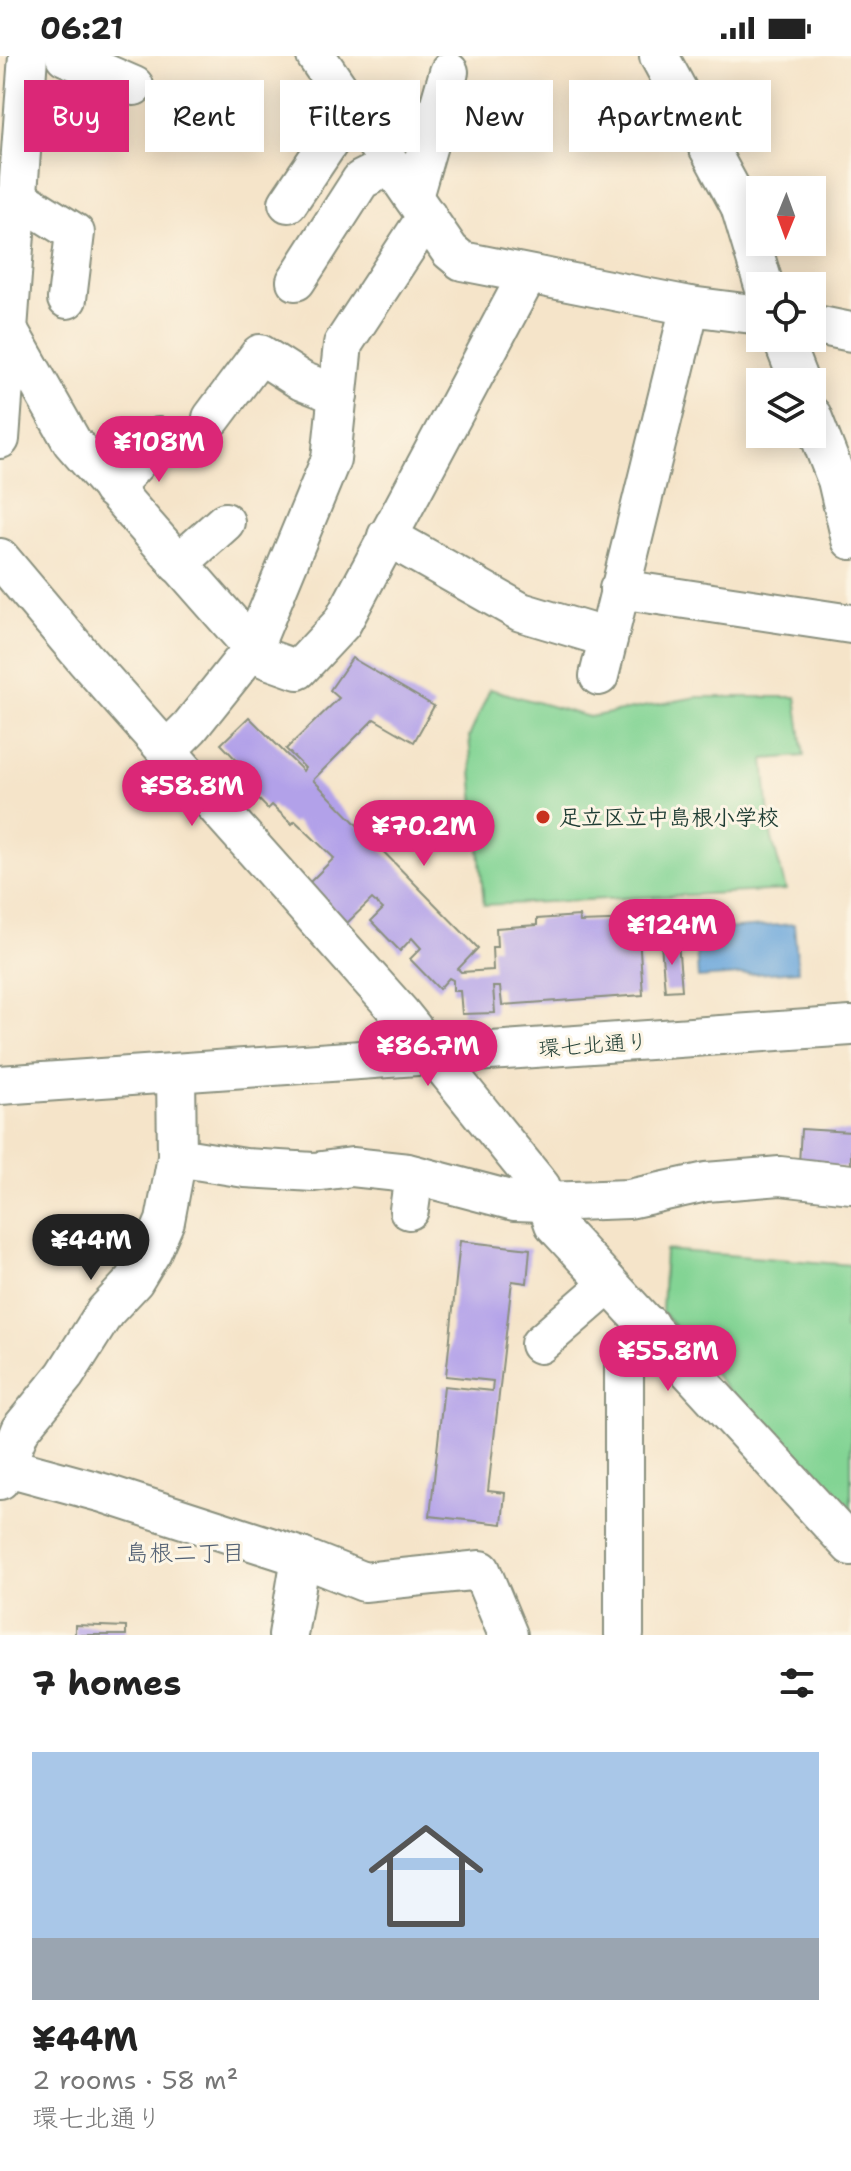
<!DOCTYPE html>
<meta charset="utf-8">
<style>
body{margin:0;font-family:"Shantell Sans","Klee One",sans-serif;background:#f6f6f6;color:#222;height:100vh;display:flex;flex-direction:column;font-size:30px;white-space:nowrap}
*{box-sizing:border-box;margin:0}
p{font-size:26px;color:#767676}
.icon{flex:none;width:44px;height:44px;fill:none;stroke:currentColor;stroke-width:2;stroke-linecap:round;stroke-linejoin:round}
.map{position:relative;height:1579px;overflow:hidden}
.side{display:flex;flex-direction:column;background:#fff;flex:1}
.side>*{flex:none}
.hud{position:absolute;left:24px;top:24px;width:804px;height:72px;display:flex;gap:16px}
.needle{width:52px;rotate:181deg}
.fabs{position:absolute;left:746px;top:120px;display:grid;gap:16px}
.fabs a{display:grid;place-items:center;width:80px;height:80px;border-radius:0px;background:#fff;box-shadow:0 4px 20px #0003;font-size:40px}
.price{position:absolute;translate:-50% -68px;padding:0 18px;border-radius:28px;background:#db2777;color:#fff;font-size:26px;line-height:52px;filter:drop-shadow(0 2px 4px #0008)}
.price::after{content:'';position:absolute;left:50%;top:48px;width:24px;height:18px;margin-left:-12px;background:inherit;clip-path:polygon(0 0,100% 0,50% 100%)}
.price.selected{background:#222;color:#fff}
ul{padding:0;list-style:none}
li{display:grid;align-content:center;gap:16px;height:424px;padding:0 32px}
li span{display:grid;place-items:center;height:248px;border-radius:0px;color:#555}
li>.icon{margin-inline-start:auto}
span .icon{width:144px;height:144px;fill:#fffc;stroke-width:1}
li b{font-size:34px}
h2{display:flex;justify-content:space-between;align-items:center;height:96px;padding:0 32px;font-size:34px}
.chip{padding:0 28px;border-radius:0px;background:#fff;box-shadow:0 4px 20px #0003;font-size:28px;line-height:72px}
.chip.selected{background:#db2777;color:#fff}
.status{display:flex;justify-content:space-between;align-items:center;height:56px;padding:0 40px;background:#fff;direction:ltr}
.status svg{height:22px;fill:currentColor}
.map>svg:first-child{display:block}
.green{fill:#83d494;stroke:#518864;stroke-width:2}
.water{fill:#69a6db;stroke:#447288;stroke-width:2}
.building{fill:#b2a1e9}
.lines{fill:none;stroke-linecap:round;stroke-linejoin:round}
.minor-casing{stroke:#8a907e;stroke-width:42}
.minor{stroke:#fff;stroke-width:38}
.poi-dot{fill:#c8321e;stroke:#fcf5e5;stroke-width:3}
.labels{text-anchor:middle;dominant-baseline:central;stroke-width:6;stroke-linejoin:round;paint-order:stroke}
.poi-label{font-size:22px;font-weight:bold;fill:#1f3d34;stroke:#fcf5e5;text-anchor:start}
.street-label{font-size:22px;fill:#1f3d34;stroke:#fcf5e5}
.neighbourhood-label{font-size:24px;fill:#526073;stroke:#fcf5e5}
</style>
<div class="status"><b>06:21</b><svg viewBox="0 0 49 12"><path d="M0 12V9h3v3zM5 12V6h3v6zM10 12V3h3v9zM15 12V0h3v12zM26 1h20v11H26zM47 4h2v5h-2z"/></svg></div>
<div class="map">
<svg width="851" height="1579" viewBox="0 0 851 1579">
<rect width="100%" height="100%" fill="#fcf5e5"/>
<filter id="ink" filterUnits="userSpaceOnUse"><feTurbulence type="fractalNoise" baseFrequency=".0125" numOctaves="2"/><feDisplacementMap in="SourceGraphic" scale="16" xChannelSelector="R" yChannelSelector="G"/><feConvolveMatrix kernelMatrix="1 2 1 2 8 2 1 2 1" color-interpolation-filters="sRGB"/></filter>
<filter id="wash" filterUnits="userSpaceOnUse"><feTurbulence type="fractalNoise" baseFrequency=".006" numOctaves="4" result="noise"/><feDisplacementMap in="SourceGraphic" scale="32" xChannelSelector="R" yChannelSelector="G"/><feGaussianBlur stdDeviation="1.8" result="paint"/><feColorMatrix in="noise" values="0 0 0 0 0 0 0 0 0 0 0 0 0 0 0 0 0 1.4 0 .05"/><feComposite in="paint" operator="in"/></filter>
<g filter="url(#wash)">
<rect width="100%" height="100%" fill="#f5e4c9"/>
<g class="green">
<polygon points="490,633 589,661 697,641 796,641 804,700 764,703 770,775 786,834 484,849 469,681"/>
<polygon points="665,1194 851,1209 844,1273 851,1276 851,1464 778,1381 748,1358 662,1256"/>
</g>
<polygon class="water" points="794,868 798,915 698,922 695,875"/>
<g id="blocks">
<g class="building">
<polygon points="352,602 434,650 414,686 374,663 313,724 478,892 458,913 461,916 493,914 492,891 497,891 496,872 537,869 537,863 579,860 580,866 638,864 643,939 502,949 500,931 493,931 495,957 462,958 460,935 453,935 453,924 449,922 439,933 410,903 421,892 412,882 400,895 371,865 383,853 372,843 347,867 308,828 334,802 295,765 292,768 272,749 268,753 242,726 250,718 221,688 249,661 303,715 305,712 286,693 339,642 330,634"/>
<polygon points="678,886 682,934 665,935 661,888"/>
<polygon points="801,1073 851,1076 851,1112 799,1108"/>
<polygon points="460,1185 530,1193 527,1227 512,1225 488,1435 505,1437 502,1468 430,1460 444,1330 492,1335 493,1325 446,1320"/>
<polygon points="75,1569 126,1571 126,1579 75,1579"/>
</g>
</g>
</g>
<g filter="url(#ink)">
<use href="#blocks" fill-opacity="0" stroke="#8a907e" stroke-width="2"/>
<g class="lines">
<defs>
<g id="minor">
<polyline points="65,0 134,30"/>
<polyline points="316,0 450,195 462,205 690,250 760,259"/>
<polyline points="659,0 740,150 764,230"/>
<polyline points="16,140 75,177 67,243"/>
<polyline points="413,141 449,16"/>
<polyline points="288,147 352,52"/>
<polyline points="296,225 361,124 391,109"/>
<polyline points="812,268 851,276"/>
<polyline points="8,273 72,386 253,592 267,603 298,614 342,567 527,220"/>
<polyline points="782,282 799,326"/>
<polyline points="812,360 837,424 851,484"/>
<polyline points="212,362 260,298 302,325 338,339"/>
<polyline points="0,383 28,0"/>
<polyline points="112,433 159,381"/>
<polyline points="387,480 521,556 608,582"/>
<polyline points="0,502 85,603 401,958 541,1131 554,1168 851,1490"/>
<polyline points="178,508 225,466"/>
<polyline points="619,533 851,568"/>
<polyline points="599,620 690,250"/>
<polyline points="166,695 190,671 253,592 331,403 343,288 427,160"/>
<polyline points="0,1029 851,970"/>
<polyline points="177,1101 245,1112 314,1116 352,1111 408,1117 514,1145 545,1146 629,1143 706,1126 780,1120 851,1128"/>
<polyline points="409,1154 414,1119"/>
<polyline points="540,1288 608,1229"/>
<polyline points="0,1409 103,1437 301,1501 364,1526 481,1514 508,1579"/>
<polyline points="0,1424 20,1374 65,1319 105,1256 134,1225 152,1195 165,1165 177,1101 176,1017"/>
<polyline points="288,1579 301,1501"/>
<polyline points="624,1579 624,1308 649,1269"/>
</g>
</defs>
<use href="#minor" class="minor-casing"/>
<use href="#minor" class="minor"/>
</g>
</g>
<circle class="poi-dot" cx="543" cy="761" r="8"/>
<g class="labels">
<g class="poi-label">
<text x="559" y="761">足立区立中島根小学校</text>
</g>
<g class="street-label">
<text transform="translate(593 989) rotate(-4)">環七北通り</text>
</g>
<g class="neighbourhood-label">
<text x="185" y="1497">島根二丁目</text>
</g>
</g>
</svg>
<div class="fabs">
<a><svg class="needle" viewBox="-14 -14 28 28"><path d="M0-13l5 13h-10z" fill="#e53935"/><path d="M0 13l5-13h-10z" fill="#767676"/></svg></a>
<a><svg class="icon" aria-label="locate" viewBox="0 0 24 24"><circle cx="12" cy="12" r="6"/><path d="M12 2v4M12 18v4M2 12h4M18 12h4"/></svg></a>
<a><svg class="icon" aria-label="layers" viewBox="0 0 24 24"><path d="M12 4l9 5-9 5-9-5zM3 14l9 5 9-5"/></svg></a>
</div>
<b class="price" style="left:159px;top:428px">¥108M</b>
<b class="price" style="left:192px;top:772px">¥58.8M</b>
<b class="price" style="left:424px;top:812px">¥70.2M</b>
<b class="price" style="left:672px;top:911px">¥124M</b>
<b class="price" style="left:428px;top:1032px">¥86.7M</b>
<b class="price selected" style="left:91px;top:1226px">¥44M</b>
<b class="price" style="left:668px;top:1337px">¥55.8M</b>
<div class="hud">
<a class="chip selected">Buy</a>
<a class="chip">Rent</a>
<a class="chip">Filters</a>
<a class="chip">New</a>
<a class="chip">Apartment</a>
</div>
</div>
<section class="side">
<h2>7 homes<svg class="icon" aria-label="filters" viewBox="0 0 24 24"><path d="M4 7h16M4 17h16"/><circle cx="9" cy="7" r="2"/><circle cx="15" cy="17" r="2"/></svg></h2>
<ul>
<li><span style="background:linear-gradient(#a9c7e8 75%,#9aa5b1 0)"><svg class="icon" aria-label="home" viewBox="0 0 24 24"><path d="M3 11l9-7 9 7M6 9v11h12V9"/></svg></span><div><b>¥44M</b><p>2 rooms · 58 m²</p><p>環七北通り</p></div></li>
</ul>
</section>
